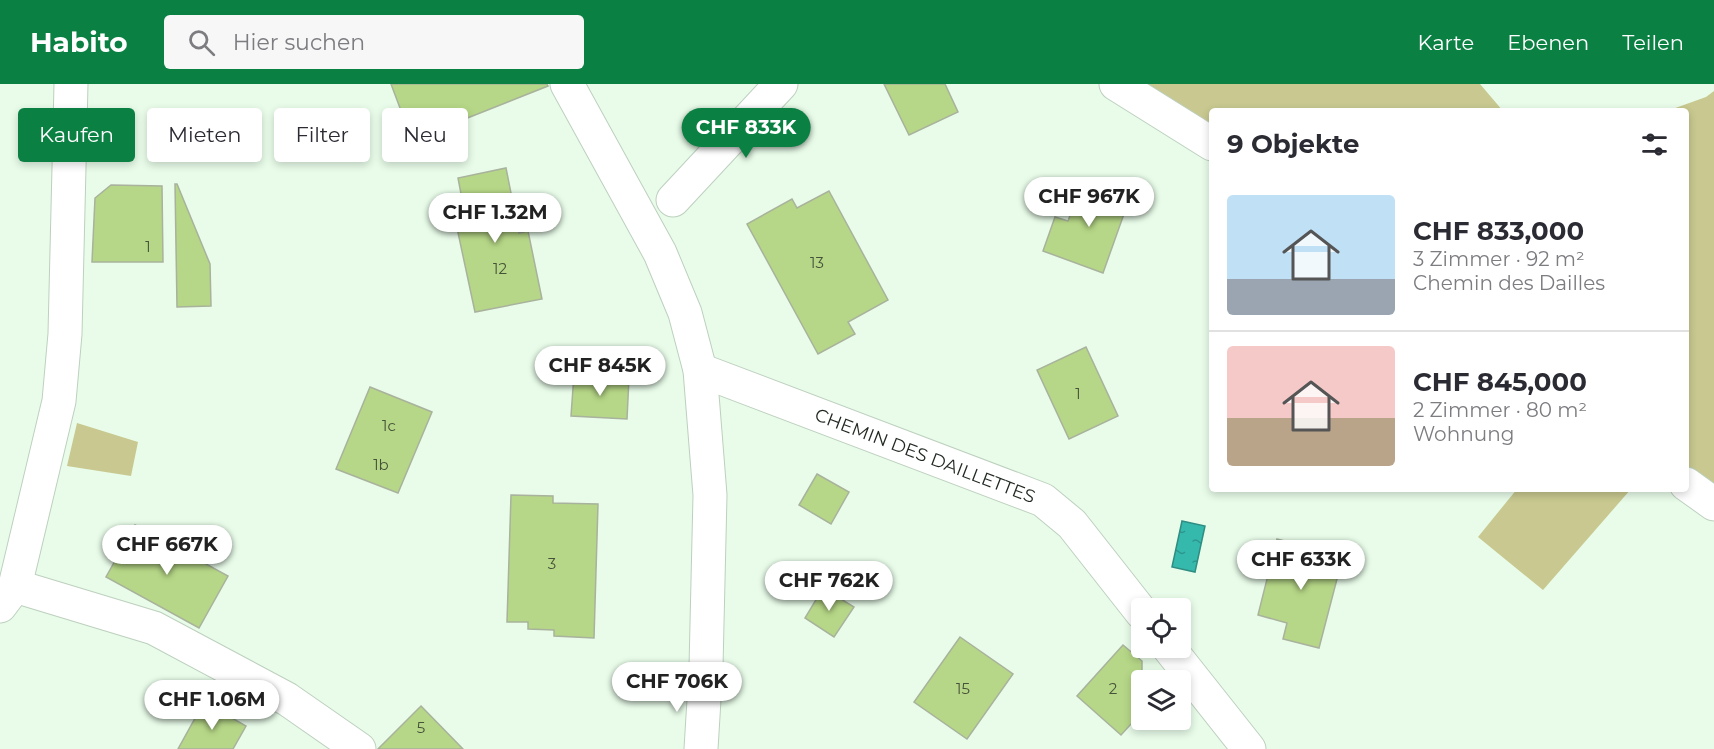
<!DOCTYPE html>
<html lang="de">
<meta charset="utf-8">
<style>
body{margin:0;font-family:Montserrat,sans-serif;background:#f7f7f7;color:#2b2b33;height:100vh;display:flex;flex-direction:column;font-size:22px;white-space:nowrap}
*{box-sizing:border-box;margin:0}
p{font-size:20px;color:#7c7c81}
.icon{flex:none;width:33px;height:33px;fill:none;stroke:currentColor;stroke-width:2;stroke-linecap:round;stroke-linejoin:round}
.map{position:relative;flex:1;overflow:hidden}
.sheet{position:absolute;left:1209px;top:24px;width:480px;height:384px;display:flex;flex-direction:column;background:#fff;border-radius:6px;box-shadow:0 3px 9px #0003}
.sheet>*{flex:none}
.guide{position:absolute;left:18px;top:24px;width:570px;height:54px;display:flex;gap:12px}
.fabs{position:absolute;left:1131px;top:514px;display:grid;gap:12px}
.fabs a{display:grid;place-items:center;width:60px;height:60px;border-radius:6px;background:#fff;box-shadow:0 3px 9px #0003;font-size:30px}
.price{position:absolute;translate:-50% -51px;padding:0 14px;border-radius:21px;background:#fff;color:#222;font-size:20px;line-height:39px;filter:drop-shadow(0 2px 3px #0008)}
.price::after{content:'';position:absolute;left:50%;top:36px;width:18px;height:14px;margin-left:-9px;background:inherit;clip-path:polygon(0 0,100% 0,50% 100%)}
.price.on{background:#0b8043;color:#fff}
ul{padding:0;list-style:none}
li{display:flex;align-items:center;gap:18px;height:150px;padding:0 18px}
li+li{border-top:2px solid #e1e1e2}
li span{display:grid;place-items:center;flex:none;width:168px;height:120px;border-radius:6px;color:#555}
li>.icon{margin-inline-start:auto}
span .icon{width:72px;height:72px;fill:#fffc;stroke-width:1}
li b{font-size:26px}
h2{display:flex;justify-content:space-between;align-items:center;height:72px;padding:0 18px;font-size:26px}
.tag{padding:0 21px;border-radius:6px;background:#fff;box-shadow:0 3px 9px #0003;font-size:21px;line-height:54px}
.tag.on{background:#0b8043;color:#fff}
header{display:flex;align-items:center;gap:36px;box-sizing:border-box;height:84px;padding:0 30px;background:#0b8043;color:#fff}
header strong{font-size:28px}
nav{display:flex;gap:33px;margin-inline-start:auto;font-size:21px}
.search{width:420px;height:54px;background:#f7f7f7;display:flex;align-items:center;gap:15px;box-sizing:border-box;padding:0 21px;border-radius:6px;color:#7c7c81;font-size:22px}
.map>svg:first-child{display:block}
.green{fill:#c8c890}
.water{fill:url(#water-ripples);stroke:#2f8d82;stroke-width:1.5}
.building{fill:#b6d787;stroke:#a8b29c;stroke-width:1.5}
.lines{fill:none;stroke-linecap:round;stroke-linejoin:round}
.minor-casing{stroke:#bdd0be;stroke-width:35}
.minor{stroke:#fff;stroke-width:33}
.labels{text-anchor:middle;dominant-baseline:central;stroke-width:4.5;stroke-linejoin:round;paint-order:stroke}
.number-label{font-size:15px;fill:#455239}
.street-label{font-size:18px;fill:#1f261f;stroke:#fff}
</style>
<header>
<strong>Habito</strong>
<div class="search"><svg class="icon" aria-label="search" viewBox="0 0 24 24"><circle cx="10" cy="10" r="6"/><path d="M15 15l6 6"/></svg>Hier suchen</div>
<nav><a>Karte</a><a>Ebenen</a><a>Teilen</a></nav>
</header>
<div class="map">
<svg width="1714" height="665" viewBox="0 0 1714 665">
<defs>
<pattern id="water-ripples" width="26" height="14" patternUnits="userSpaceOnUse" patternTransform="scale(1.5)"><rect width="26" height="14" fill="#36b9ad"/><path d="M2 4q2-2 4 0t4 0M15 11q2-2 4 0t4 0" fill="none" stroke="#2d968c"/></pattern>
</defs>
<rect width="100%" height="100%" fill="#e8fce9"/>
<g class="green">
<polygon points="1141,0 1480,0 1503,27 1212,27 1212,51"/>
<polygon points="1714,7 1714,412 1686,390 1686,27 1667,27 1706,13"/>
<polygon points="77,339 138,358 131,392 67,382"/>
<polygon points="1517,405 1631,405 1543,506 1478,453"/>
</g>
<polygon class="water" points="1182,437 1205,442 1195,488 1172,483"/>
<g class="building">
<polygon points="391,0 547,0 548,2 412,56"/>
<polygon points="884,0 945,0 958,28 909,51"/>
<polygon points="506,84 519,149 528,147 542,215 475,228 457,144 467,141 458,94"/>
<polygon points="1083,96 1130,113 1103,189 1043,167 1055,133 1068,137"/>
<polygon points="175,100 177,100 210,180 211,222 177,223"/>
<polygon points="111,101 162,102 163,178 92,178 95,114"/>
<polygon points="829,107 888,216 848,238 855,250 818,270 747,140 792,115 797,124"/>
<polygon points="1086,263 1118,332 1069,355 1037,286"/>
<polygon points="574,290 629,294 627,335 571,332"/>
<polygon points="370,303 432,328 398,409 336,385"/>
<polygon points="817,390 849,408 831,440 799,421"/>
<polygon points="511,411 553,412 553,419 598,420 594,554 554,552 554,546 528,545 528,538 507,538"/>
<polygon points="135,441 228,492 199,544 106,493"/>
<polygon points="1277,455 1343,472 1319,564 1283,555 1287,539 1258,531"/>
<polygon points="823,504 854,523 834,553 805,534"/>
<polygon points="960,553 1013,590 967,655 914,618"/>
<polygon points="1123,561 1142,577 1142,628 1121,651 1077,612"/>
<polygon points="204,618 246,642 233,665 178,665"/>
<polygon points="421,622 463,665 378,665"/>
</g>
<g class="lines">
<defs>
<g id="minor">
<polyline points="567,0 660,169 685,229 700,286 710,411 706,583 701,665"/>
<polyline points="1116,0 1212,60"/>
<polyline points="673,116 781,0"/>
<polyline points="700,286 1043,416 1072,440 1142,529"/>
<polyline points="1686,400 1714,420"/>
<polyline points="15,502 154,544 287,615 359,665"/>
<polyline points="0,522 15,502 59,317 65,250 71,0"/>
<polyline points="1169,564 1249,665"/>
</g>
</defs>
<use href="#minor" class="minor-casing"/>
<use href="#minor" class="minor"/>
</g>
<g class="labels">
<g class="number-label">
<text x="148" y="162">1</text>
<text x="817" y="178">13</text>
<text x="500" y="184">12</text>
<text x="1078" y="309">1</text>
<text x="389" y="341">1c</text>
<text x="381" y="380">1b</text>
<text x="552" y="479">3</text>
<text x="963" y="604">15</text>
<text x="1113" y="604">2</text>
<text x="421" y="643">5</text>
</g>
<g class="street-label">
<text transform="translate(925 372) rotate(21)">CHEMIN DES DAILLETTES</text>
</g>
</g>
</svg>
<div class="fabs">
<a><svg class="icon" aria-label="locate" viewBox="0 0 24 24"><circle cx="12" cy="12" r="6"/><path d="M12 2v4M12 18v4M2 12h4M18 12h4"/></svg></a>
<a><svg class="icon" aria-label="layers" viewBox="0 0 24 24"><path d="M12 4l9 5-9 5-9-5zM3 14l9 5 9-5"/></svg></a>
</div>
<b class="price on" style="left:746px;top:75px">CHF 833K</b>
<b class="price" style="left:1089px;top:144px">CHF 967K</b>
<b class="price" style="left:495px;top:160px">CHF 1.32M</b>
<b class="price" style="left:600px;top:313px">CHF 845K</b>
<b class="price" style="left:167px;top:492px">CHF 667K</b>
<b class="price" style="left:1301px;top:507px">CHF 633K</b>
<b class="price" style="left:829px;top:528px">CHF 762K</b>
<b class="price" style="left:677px;top:629px">CHF 706K</b>
<b class="price" style="left:212px;top:647px">CHF 1.06M</b>
<div class="guide">
<a class="tag on">Kaufen</a>
<a class="tag">Mieten</a>
<a class="tag">Filter</a>
<a class="tag">Neu</a>
</div>
<section class="sheet">
<h2>9 Objekte<svg class="icon" aria-label="filters" viewBox="0 0 24 24"><path d="M4 7h16M4 17h16"/><circle cx="9" cy="7" r="2"/><circle cx="15" cy="17" r="2"/></svg></h2>
<ul>
<li><span style="background:linear-gradient(#bfe0f5 70%,#9aa5b1 0)"><svg class="icon" aria-label="home" viewBox="0 0 24 24"><path d="M3 11l9-7 9 7M6 9v11h12V9"/></svg></span><div><b>CHF 833,000</b><p>3 Zimmer · 92 m²</p><p>Chemin des Dailles</p></div></li>
<li><span style="background:linear-gradient(#f6c9c9 60%,#b9a48a 0)"><svg class="icon" aria-label="home" viewBox="0 0 24 24"><path d="M3 11l9-7 9 7M6 9v11h12V9"/></svg></span><div><b>CHF 845,000</b><p>2 Zimmer · 80 m²</p><p>Wohnung</p></div></li>
</ul>
</section>
</div>
